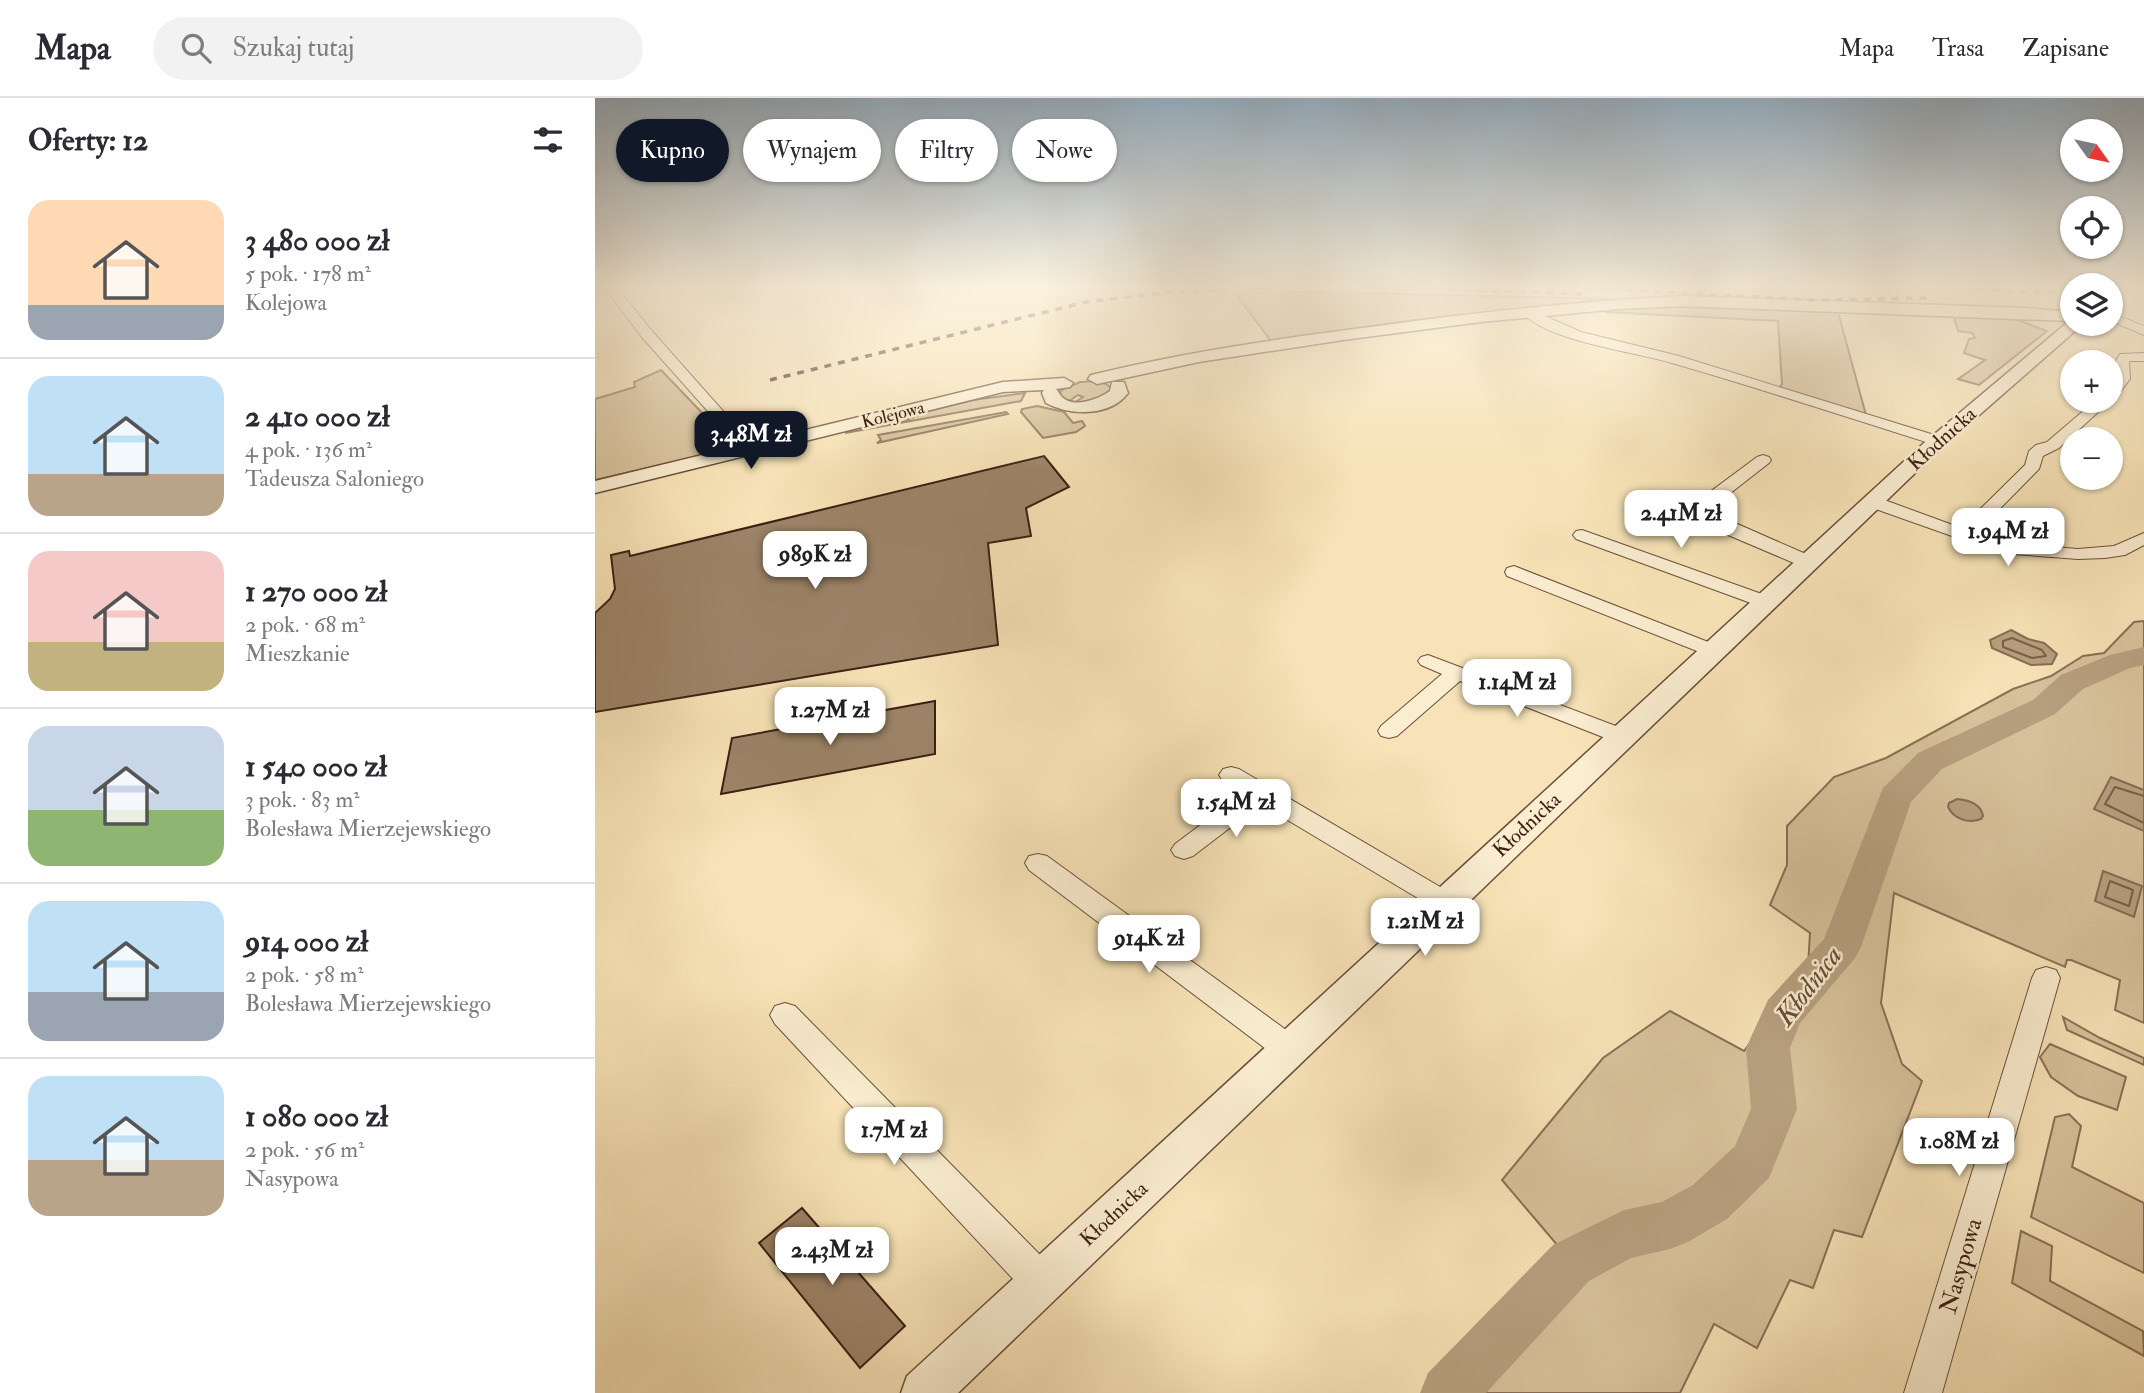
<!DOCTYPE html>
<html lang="pl">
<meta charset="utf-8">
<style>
body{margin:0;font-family:"IM FELL Double Pica",serif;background:#f2f2f3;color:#2b2b33;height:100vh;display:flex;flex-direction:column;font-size:26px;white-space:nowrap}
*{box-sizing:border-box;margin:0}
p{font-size:23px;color:#7c7c81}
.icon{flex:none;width:38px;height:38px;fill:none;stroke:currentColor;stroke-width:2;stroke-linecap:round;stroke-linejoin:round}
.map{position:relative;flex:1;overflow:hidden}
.drawer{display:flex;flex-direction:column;background:#fff;width:595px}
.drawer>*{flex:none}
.top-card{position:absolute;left:21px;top:21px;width:665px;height:63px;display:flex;gap:14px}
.needle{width:46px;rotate:123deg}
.tools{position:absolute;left:1465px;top:21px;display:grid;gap:14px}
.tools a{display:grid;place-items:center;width:63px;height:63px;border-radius:50%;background:#fff;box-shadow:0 2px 5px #0004;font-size:35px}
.price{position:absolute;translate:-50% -60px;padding:0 16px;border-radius:14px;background:#fff;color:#222;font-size:23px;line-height:46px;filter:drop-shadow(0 2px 4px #0008)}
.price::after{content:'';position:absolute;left:50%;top:42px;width:21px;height:16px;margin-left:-10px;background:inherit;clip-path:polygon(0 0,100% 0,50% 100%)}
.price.on{background:#111827;color:#fff}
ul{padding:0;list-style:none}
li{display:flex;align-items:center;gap:21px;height:175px;padding:0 28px}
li+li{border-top:2px solid #e1e1e2}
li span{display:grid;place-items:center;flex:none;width:196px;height:140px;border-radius:21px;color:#555}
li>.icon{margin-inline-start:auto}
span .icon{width:84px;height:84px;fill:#fffc;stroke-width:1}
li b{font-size:30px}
h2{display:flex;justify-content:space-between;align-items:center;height:84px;padding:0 28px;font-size:30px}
.pill{padding:0 24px;border-radius:32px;background:#fff;box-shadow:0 2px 5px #0004;font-size:24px;line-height:63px}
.pill.on{background:#111827;color:#fff}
header{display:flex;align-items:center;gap:42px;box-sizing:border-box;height:98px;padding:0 35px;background:#fff;border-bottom:2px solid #e1e1e2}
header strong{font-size:33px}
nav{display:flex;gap:38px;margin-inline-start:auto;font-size:24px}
.search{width:490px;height:63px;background:#f2f2f3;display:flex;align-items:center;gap:18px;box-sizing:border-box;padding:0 24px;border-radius:38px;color:#7c7c81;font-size:26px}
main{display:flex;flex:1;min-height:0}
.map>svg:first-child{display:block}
.green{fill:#d7c29b;stroke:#8a7057;stroke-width:2}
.water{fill:#b7a07f;stroke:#866c54;stroke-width:2}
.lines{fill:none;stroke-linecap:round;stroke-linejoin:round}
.shore{stroke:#7a5f49;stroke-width:2}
.river{fill:#b7a07f;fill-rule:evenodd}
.building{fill:#9d8468;stroke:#3c1e13;stroke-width:2}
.minor-casing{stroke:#6b4f3c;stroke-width:2}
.tertiary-casing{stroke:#6b4f3c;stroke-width:3}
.minor{fill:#faedd0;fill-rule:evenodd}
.tertiary{fill:#faedd0;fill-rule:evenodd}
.rail{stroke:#3c1e13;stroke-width:3.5;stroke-dasharray:7 7;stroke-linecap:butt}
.labels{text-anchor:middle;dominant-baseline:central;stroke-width:5;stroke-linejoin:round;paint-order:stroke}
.far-street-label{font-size:18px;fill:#3c1e13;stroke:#faedd0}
.street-label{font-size:21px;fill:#3c1e13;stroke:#faedd0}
.near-street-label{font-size:24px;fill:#3c1e13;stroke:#faedd0}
.near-water-label{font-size:28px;font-style:italic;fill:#674c39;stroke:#faedd0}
</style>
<header>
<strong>Mapa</strong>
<div class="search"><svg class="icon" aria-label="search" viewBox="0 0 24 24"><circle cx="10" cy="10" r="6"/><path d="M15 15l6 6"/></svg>Szukaj tutaj</div>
<nav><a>Mapa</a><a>Trasa</a><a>Zapisane</a></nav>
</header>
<main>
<section class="drawer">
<h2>Oferty: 12<svg class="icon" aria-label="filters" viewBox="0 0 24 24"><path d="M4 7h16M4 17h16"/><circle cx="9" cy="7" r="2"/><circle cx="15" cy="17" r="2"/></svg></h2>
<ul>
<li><span style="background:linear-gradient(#ffd9b3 75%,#9aa5b1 0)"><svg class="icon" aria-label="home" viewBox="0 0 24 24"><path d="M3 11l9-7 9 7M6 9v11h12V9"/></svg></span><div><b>3 480 000 zł</b><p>5 pok. · 178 m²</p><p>Kolejowa</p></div></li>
<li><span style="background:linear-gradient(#bfe0f5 70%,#b9a48a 0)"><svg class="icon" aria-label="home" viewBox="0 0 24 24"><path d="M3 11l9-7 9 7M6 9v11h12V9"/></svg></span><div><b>2 410 000 zł</b><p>4 pok. · 136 m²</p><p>Tadeusza Saloniego</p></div></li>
<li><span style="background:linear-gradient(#f6c9c9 65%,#c2b280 0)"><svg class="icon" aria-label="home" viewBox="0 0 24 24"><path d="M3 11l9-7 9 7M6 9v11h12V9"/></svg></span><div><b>1 270 000 zł</b><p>2 pok. · 68 m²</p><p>Mieszkanie</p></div></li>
<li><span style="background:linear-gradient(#c9d6e8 60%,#8fb573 0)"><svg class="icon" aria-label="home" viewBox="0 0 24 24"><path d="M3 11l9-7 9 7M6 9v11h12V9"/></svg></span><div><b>1 540 000 zł</b><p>3 pok. · 83 m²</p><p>Bolesława Mierzejewskiego</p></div></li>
<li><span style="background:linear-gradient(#bfe0f5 65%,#9aa5b1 0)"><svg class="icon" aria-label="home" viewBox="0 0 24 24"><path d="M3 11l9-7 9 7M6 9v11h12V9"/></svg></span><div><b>914 000 zł</b><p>2 pok. · 58 m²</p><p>Bolesława Mierzejewskiego</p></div></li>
<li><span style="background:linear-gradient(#bfe0f5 60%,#b9a48a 0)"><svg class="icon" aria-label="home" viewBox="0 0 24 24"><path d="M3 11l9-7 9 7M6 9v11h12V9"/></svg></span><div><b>1 080 000 zł</b><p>2 pok. · 56 m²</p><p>Nasypowa</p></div></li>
</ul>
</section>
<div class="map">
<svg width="1549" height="1295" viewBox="0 0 1549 1295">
<rect width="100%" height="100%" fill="#f7e3b7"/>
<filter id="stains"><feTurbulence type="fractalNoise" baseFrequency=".00286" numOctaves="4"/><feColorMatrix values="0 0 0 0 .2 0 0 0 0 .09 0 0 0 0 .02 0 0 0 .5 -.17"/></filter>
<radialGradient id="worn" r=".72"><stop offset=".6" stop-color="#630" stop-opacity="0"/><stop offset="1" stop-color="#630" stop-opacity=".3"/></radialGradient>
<g class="green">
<polygon points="728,194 1019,201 820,222 676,243 640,195"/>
<polygon points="1082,209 1243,214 1271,317 1183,291 1187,286 1183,223 1011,214 1011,212"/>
<polygon points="1358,216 1415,219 1452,233 1384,287 1363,281 1390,262 1369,255 1374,241 1380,240 1377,235 1363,233"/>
<polygon points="66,272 136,345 118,355 0,382 0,301 40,289 39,284"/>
<path d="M 485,284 C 496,283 513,281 517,293 L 502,303 L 479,305 L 488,299 L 483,297 L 474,303 L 467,301 L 465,293 Z"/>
<polygon points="430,295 426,303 250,335 307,324 333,313 378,302"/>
<polygon points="442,308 469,314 478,325 487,323 490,328 481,334 448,340 426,314 427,311"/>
<polygon points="411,314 413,316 282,345 286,342 283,337"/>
<polygon points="1549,523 1549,925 1520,912 1525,882 1476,862 1472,862 1470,869 1299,795 1286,905 1307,966 1327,983 1267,1139 1239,1132 1218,1190 1195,1182 1162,1250 1119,1226 1085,1295 827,1295 881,1247 964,1149 907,1082 1008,960 1075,913 1149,953 1213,868 1215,835 1175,807 1192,767 1192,728 1239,679 1291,660 1418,591 1456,578 1488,558 1509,555 1539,524"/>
<polygon points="1468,919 1505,940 1549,960 1549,967 1472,932"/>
<polygon points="1455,946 1531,979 1522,1012 1483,998 1456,979 1445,959"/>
<polygon points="1474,1016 1486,1028 1477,1069 1549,1105 1549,1175 1436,1119 1460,1019"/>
<polygon points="1426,1133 1457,1148 1455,1183 1548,1233 1549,1258 1417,1185"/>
</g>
<g class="water">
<polygon points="1416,532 1433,541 1449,545 1462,556 1457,566 1436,567 1397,550 1395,542"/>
<polygon points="1516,679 1549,692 1549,733 1499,711"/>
<path d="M 1362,701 C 1374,702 1386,706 1388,718 L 1386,721 C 1373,726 1359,721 1353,709 L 1354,705 Z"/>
<polygon points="1508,773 1547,788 1539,819 1500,803"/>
</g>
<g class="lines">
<g class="shore">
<polygon points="1417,540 1447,552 1451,558 1437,560 1408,549 1408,543"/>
<polyline points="1549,698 1520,689 1510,706 1549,725"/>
<polygon points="1515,783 1538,792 1534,808 1510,799"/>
</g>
<polygon class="river" points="1549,549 1549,567 1535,570 1488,591 1460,616 1347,671 1316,704 1266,849 1260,860 1205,925 1195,950 1202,1011 1174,1080 1132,1121 1093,1144 1075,1151 1036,1160 994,1183 891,1295 825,1295 833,1275 958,1147 1029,1112 1067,1104 1098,1087 1140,1048 1156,1011 1151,950 1173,902 1229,841 1288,690 1323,655 1438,602 1466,577 1515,557"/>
</g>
<g class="building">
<polygon points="449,358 474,389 431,410 436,438 393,445 403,547 0,614 0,515 15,501 20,491 16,457 34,453 35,458"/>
<polygon points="340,603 340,656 126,696 137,640"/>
<polygon points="207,1110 310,1228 265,1270 164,1145"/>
</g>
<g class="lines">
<defs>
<g id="minor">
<polygon points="9,189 21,189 56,232 151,339 154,342 151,345 141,345 46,238"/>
<path d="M 932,210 L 986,234 L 1084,258 L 1349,340 L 1351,343 L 1343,348 L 1337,346 C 1251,319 1164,290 1077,265 C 1037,253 954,244 926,214 Z"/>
<polygon points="1516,215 1549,228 1549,237 1516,223"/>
<polygon points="1549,255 1549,263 1534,263 1535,281 1521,299 1516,300 1516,287 1521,281 1520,264 1525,256"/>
<polygon points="1500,303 1515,303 1464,350 1448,358 1444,371 1381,435 1408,445 1483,451 1519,448 1549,435 1549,447 1530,457 1510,460 1483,461 1405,455 1272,408 1269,404 1278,399 1284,400 1366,430 1430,367 1434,353 1441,347 1452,344"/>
<polygon points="1168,357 1174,359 1176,362 1174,365 1115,411 1115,414 1220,460 1222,464 1220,468 1206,468 1107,426 1097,416 1100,405 1162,359"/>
<polygon points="987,432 1178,500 1181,504 1171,510 1164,508 981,441 978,437 981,433"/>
<polygon points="919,468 1126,549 1129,553 1126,557 1112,557 912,478 910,474 912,470"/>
<polygon points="833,557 1034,633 1037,638 1034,643 1026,645 1018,643 865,583 802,638 794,640 786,638 783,633 786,628 847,576 826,567 823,563 826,559"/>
<polygon points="636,669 644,671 859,797 863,804 859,811 850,814 841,811 666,706 598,758 589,761 580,758 576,752 580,746 648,695 628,683 624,677 628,671"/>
<polygon points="443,756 452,758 705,942 709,951 705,960 694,964 683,960 434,772 430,765 434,758"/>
<polygon points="1451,869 1461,872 1465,880 1347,1295 1309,1295 1437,880 1441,872"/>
<polygon points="190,905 200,908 459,1171 464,1184 459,1197 446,1202 433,1197 180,926 175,917 180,908"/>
</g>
<g id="tertiary">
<path d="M 1089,198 L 1430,210 L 1477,214 L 1477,226 L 1488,226 L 1343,353 L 363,1295 L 306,1295 L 312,1278 L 1329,345 L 1474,223 L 1089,208 L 1023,211 L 886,224 L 748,242 L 604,264 L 502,286 L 493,281 L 496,277 C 590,254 687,240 783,228 C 885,214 986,203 1089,198 Z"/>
<path d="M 469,280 L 478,285 L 475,289 L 461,291 C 463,293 465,297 468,300 C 480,310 504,301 515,293 L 517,284 L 529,284 L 533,295 C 515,319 475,318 451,305 L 447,295 L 449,292 L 408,294 L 0,395 L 0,383 L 408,284 Z"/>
</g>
</defs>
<use href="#minor" class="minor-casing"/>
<use href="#tertiary" class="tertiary-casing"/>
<use href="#minor" class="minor"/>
<use href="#tertiary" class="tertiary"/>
<g class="rail">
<polyline points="784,189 987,196"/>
<polyline points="975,189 1221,202 1334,200"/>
<polyline points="1313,189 1477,195"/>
<polyline points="667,190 694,189"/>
<polyline points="1516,192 1549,191"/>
<polyline points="175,282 491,204 574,194 675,190"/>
</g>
</g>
<linearGradient id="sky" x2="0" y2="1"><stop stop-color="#94acbe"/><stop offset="0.51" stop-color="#fbf2df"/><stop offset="1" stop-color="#fbf2df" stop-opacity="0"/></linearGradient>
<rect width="1549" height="370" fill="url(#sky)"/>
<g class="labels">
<g class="far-street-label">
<text transform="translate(298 317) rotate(-14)">Kolejowa</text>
</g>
<g class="street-label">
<text transform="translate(1347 341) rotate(-42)">Kłodnicka</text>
<text transform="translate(932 727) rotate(-43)">Kłodnicka</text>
<text transform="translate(519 1116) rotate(-43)">Kłodnicka</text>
</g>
<g class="near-street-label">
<text transform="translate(1366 1168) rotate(-74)">Nasypowa</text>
</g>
<g class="near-water-label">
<text transform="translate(1214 888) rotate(-53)">Kłodnica</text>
</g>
</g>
<rect width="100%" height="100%" filter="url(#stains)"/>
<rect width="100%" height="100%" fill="url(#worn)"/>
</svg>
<div class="tools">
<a><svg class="needle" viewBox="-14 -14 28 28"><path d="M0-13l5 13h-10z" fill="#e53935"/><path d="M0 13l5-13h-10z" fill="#7c7c81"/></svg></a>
<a><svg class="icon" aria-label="locate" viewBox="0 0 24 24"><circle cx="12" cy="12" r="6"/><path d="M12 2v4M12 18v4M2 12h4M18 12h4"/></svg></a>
<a><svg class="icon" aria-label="layers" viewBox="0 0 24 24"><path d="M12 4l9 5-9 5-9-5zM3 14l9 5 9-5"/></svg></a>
<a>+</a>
<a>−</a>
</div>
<b class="price on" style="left:156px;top:373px">3.48M zł</b>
<b class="price" style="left:1086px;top:452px">2.41M zł</b>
<b class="price" style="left:1413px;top:470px">1.94M zł</b>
<b class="price" style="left:220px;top:493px">989K zł</b>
<b class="price" style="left:922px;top:621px">1.14M zł</b>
<b class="price" style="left:235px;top:649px">1.27M zł</b>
<b class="price" style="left:641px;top:741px">1.54M zł</b>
<b class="price" style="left:830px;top:860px">1.21M zł</b>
<b class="price" style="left:554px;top:877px">914K zł</b>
<b class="price" style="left:299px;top:1069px">1.7M zł</b>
<b class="price" style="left:1364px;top:1080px">1.08M zł</b>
<b class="price" style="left:237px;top:1189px">2.43M zł</b>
<div class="top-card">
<a class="pill on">Kupno</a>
<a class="pill">Wynajem</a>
<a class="pill">Filtry</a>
<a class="pill">Nowe</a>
</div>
</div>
</main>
